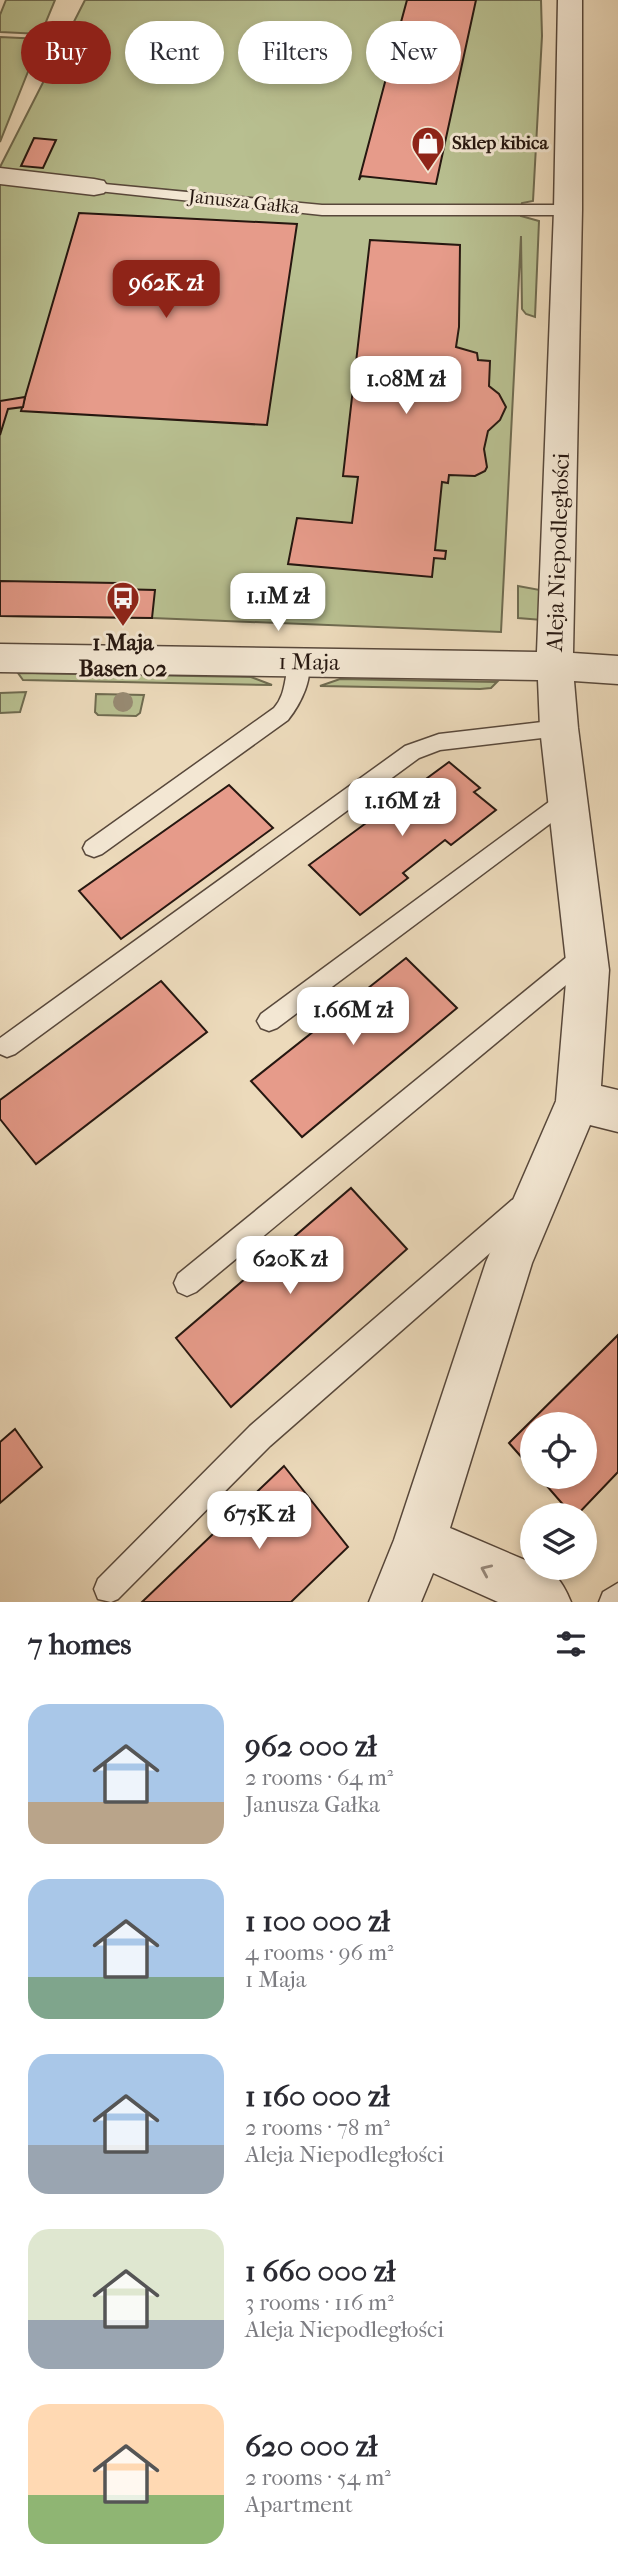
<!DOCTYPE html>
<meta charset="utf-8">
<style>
body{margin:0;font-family:"IM FELL French Canon",serif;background:#f2f2f3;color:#2b2b33;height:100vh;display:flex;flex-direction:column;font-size:26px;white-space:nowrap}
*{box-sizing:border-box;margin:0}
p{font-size:23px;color:#7c7c81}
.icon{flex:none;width:38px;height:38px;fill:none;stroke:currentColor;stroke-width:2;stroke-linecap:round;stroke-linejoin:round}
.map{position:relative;height:1602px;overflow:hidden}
.drawer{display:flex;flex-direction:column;background:#fff;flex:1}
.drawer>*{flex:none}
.banner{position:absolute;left:21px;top:21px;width:578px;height:63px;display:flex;gap:14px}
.controls{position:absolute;left:520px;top:1412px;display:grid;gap:14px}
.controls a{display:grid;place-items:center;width:77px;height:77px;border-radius:50%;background:#fff;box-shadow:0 4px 10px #0003;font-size:35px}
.price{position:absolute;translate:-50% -60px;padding:0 16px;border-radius:14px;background:#fff;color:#222;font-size:23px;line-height:46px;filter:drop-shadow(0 2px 4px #0008)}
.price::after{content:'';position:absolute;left:50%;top:42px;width:21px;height:16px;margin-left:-10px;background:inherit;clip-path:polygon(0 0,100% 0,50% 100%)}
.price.current{background:#8f2418;color:#fff}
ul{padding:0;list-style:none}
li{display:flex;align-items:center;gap:21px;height:175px;padding:0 28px}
li span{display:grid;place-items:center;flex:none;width:196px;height:140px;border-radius:21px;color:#555}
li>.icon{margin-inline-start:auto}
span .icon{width:84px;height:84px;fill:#fffc;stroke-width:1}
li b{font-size:30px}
h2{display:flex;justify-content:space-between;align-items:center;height:84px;padding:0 28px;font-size:30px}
.tag{padding:0 24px;border-radius:32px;background:#fff;box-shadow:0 4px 10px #0003;font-size:24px;line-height:63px}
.tag.current{background:#8f2418;color:#fff}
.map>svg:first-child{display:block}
.green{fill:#b8bf90;stroke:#6f6b50;stroke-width:2}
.building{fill:#e69b8a;stroke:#261710;stroke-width:2}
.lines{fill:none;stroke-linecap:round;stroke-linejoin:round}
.service-casing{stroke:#58483b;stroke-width:3}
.minor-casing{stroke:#58483b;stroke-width:3}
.service{fill:#f3e7d3;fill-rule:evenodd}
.minor{fill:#f3e7d3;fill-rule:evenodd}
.tree{fill:#978a72}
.oneway{stroke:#97897b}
.labels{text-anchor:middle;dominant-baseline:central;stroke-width:6;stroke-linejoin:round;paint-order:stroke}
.far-poi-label{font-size:19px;font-weight:bold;fill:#261710;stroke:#f3e7d3;text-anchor:start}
.far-street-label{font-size:19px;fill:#261710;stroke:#f3e7d3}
.street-label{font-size:23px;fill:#261710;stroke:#f3e7d3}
.poi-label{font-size:23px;font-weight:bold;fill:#261710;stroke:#f3e7d3}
</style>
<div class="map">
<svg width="618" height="1602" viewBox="0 0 618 1602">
<rect width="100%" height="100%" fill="#ecdabb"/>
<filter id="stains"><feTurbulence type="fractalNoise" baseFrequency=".00286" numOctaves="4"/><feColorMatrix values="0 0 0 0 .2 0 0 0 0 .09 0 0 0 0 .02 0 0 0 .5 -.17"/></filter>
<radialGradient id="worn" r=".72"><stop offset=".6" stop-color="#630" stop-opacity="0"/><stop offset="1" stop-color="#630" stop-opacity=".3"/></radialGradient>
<g class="green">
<polygon points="6,0 55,0 41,34 0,32 0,15"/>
<polygon points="85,0 541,0 542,36 533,201 522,203 521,216 539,221 535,317 526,314 522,309 521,236 501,632 152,618 0,616 0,167"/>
<polygon points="0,37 41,39 0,142"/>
<polygon points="518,586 540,590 542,620 518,618"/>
<polygon points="18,673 251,677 272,685 23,680"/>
<polygon points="340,679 497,682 491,688 480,689 320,686"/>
<polygon points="26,692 20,712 0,713 0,693"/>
<polygon points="96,694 144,695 140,713 136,716 98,715 95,712"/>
</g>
<g class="building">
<polygon points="407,0 476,0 436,184 361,176 359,180 389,67 402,69 404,60 391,59"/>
<polygon points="34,138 56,140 43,168 21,166"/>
<polygon points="79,213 297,224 267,425 21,411"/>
<polygon points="370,240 460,245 459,327 456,347 477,353 478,360 490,361 489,386 499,394 506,407 500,420 488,431 484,449 487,467 485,471 475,476 449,475 448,483 442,482 435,550 446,551 445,559 434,558 432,577 288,564 297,518 352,523 358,477 343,476"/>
<polygon points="25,397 23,407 8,409 0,435 0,401"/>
<polygon points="0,581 117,583 116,589 155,590 152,618 0,616"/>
<polygon points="449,762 480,788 474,792 496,810 451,845 445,840 403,873 408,878 360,915 309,865"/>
<polygon points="229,785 273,828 121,939 79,891"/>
<polygon points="406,958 457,1008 302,1137 251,1081"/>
<polygon points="161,981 207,1032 36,1164 0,1119 0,1100"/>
<polygon points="351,1188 407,1249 231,1407 176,1338"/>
<polygon points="618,1335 618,1472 576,1516 573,1516 539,1477 584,1477 584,1424 532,1424 532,1469 509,1443"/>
<polygon points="15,1429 42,1467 0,1503 0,1442"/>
<polygon points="284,1466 348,1547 291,1602 142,1602"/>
</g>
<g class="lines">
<defs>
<g id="service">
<polygon points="94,183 322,205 568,205 576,210 568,215 322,215 89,190 87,187"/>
<path d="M 299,654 L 306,657 C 316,675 300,705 288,720 L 102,854 L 94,857 L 86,854 L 83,848 L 86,842 L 274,708 C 288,692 283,674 292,657 Z"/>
<polygon points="559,720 566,722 569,728 566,734 559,736 440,750 419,758 15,1054 7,1057 0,1054 0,1038 405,746 439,734"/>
<polygon points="568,790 575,793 578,799 575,805 277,1028 269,1031 261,1028 257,1021 261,1014 561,793"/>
<polygon points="587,944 595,947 598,954 595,961 196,1292 187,1296 178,1292 174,1283 178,1274 579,947"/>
<polygon points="521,1197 530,1200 534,1209 530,1218 270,1446 118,1599 111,1602 98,1599 94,1589 98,1579 250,1426 512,1200"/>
<polygon points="618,1583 618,1602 599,1602 603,1592"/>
</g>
<g id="minor">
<path d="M 558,0 L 582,0 L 582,210 L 573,653 L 618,656 L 618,684 L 574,681 L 578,728 L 609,970 L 601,1086 L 618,1090 L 618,1132 L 590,1125 L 532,1263 L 450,1528 L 532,1563 L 532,1568 C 555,1568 563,1583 571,1602 L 498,1602 L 433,1573 L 421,1602 L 369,1602 L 394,1540 L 486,1262 L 556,1101 L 567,970 L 540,728 L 538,680 L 0,672 L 0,644 L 537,652 L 554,210 Z"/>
<polygon points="0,168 94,179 104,181 108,187 104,193 94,195 0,184"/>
</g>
</defs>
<use href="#service" class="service-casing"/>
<use href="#minor" class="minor-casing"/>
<use href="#service" class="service"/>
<use href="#minor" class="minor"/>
</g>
<circle class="tree" cx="123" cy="702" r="10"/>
<defs><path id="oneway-chevron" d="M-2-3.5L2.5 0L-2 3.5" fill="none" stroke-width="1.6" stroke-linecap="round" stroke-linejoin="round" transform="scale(1.75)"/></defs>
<use class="oneway" href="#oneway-chevron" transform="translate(486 1570) rotate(-156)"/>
<defs>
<symbol id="shop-pin" viewBox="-11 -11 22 30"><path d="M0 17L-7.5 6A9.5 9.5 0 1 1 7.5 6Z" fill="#8f2418" stroke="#f3e7d3"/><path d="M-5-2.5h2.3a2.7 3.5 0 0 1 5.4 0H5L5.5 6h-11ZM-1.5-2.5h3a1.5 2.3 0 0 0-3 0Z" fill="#fff"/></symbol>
<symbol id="bus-pin" viewBox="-11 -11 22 30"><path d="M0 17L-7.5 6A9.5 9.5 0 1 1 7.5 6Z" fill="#8f2418" stroke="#f3e7d3"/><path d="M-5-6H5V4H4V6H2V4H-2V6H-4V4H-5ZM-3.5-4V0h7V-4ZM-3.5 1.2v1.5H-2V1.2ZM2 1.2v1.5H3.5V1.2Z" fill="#fff"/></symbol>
</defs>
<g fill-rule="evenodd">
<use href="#shop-pin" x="409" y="124" width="38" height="52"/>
<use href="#bus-pin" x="104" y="579" width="38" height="52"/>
</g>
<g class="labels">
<g class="far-poi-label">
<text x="452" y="143">Sklep kibica</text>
</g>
<g class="far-street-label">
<text transform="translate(244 202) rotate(6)">Janusza Gałka</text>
</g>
<g class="street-label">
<text transform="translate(558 552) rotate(-88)">Aleja Niepodległości</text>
<text transform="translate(309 662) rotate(1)">1 Maja</text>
</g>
<g class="poi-label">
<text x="123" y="642">1 Maja<tspan x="123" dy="26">Basen 02</tspan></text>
</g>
</g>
<rect width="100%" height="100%" filter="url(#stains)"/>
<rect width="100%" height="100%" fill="url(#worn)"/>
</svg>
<div class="controls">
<a><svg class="icon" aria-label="locate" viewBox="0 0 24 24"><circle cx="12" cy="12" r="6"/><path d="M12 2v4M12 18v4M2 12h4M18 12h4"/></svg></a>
<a><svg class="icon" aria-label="layers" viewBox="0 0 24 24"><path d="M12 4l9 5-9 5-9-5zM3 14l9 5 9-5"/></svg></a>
</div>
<b class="price current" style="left:166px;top:320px">962K zł</b>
<b class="price" style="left:406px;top:416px">1.08M zł</b>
<b class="price" style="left:278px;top:633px">1.1M zł</b>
<b class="price" style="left:402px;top:838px">1.16M zł</b>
<b class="price" style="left:353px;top:1047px">1.66M zł</b>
<b class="price" style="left:290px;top:1296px">620K zł</b>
<b class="price" style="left:259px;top:1551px">675K zł</b>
<div class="banner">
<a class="tag current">Buy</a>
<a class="tag">Rent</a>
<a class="tag">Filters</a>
<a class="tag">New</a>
</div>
</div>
<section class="drawer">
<h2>7 homes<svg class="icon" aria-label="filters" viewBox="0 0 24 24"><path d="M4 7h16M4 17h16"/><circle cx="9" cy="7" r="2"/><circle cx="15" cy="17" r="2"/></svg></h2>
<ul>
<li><span style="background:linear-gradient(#a9c7e8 70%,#b9a48a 0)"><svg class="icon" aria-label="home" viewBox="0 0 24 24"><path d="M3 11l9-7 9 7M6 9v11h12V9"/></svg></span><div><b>962 000 zł</b><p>2 rooms · 64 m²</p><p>Janusza Gałka</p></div></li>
<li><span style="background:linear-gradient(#a9c7e8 70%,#7fa58c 0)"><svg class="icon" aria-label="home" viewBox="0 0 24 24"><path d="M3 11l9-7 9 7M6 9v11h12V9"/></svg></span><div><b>1 100 000 zł</b><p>4 rooms · 96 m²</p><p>1 Maja</p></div></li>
<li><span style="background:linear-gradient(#a9c7e8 65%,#9aa5b1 0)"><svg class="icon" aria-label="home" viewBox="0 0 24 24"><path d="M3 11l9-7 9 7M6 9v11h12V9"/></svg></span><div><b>1 160 000 zł</b><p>2 rooms · 78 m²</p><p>Aleja Niepodległości</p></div></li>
<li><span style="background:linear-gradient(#dfe7d0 65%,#9aa5b1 0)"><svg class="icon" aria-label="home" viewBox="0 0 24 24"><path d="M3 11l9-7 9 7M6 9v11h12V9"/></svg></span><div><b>1 660 000 zł</b><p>3 rooms · 116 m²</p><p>Aleja Niepodległości</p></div></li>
<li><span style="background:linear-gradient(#ffd9b3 65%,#8fb573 0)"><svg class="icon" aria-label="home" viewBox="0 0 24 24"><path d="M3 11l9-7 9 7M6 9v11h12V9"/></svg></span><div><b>620 000 zł</b><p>2 rooms · 54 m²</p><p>Apartment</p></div></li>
</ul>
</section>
